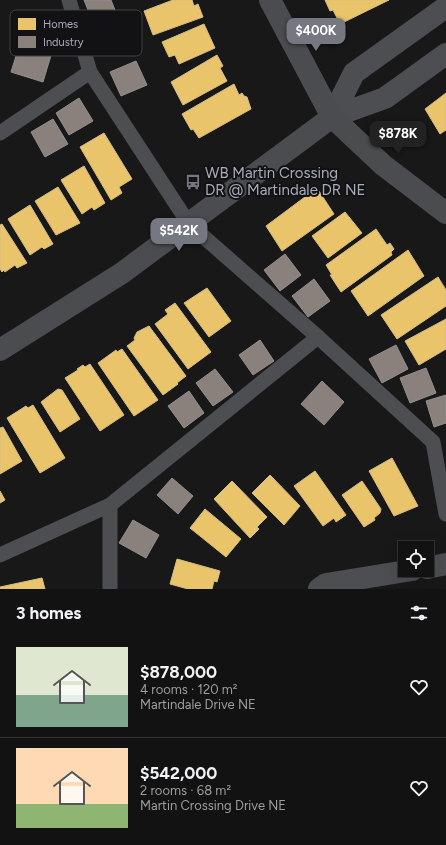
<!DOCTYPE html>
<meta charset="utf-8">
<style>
body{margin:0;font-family:Figtree,sans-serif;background:#1b1b1b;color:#f1f3f6;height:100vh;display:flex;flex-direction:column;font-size:15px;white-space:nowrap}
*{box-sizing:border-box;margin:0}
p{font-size:13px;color:#9c9e9f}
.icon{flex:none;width:22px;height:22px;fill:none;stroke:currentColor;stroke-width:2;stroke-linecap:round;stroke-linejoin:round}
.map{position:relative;height:589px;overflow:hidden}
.drawer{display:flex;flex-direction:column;background:#121212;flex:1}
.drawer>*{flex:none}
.tools{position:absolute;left:398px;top:541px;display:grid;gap:8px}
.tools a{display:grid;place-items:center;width:36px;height:36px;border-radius:0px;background:#121212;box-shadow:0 4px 16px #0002,0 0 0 1px #313232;font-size:20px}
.price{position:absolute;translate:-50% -34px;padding:0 9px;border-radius:8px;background:#767881;color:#fff;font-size:13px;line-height:26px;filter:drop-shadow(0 1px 2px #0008)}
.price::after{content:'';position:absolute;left:50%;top:24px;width:12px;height:9px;margin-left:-6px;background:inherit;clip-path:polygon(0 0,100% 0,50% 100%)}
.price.current{background:#222;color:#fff}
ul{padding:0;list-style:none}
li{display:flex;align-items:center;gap:12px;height:100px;padding:0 16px}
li+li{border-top:1px solid #313232}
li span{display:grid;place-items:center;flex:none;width:112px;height:80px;border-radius:0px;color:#555}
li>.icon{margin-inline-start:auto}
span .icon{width:48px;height:48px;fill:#fffc;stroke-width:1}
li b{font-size:17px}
h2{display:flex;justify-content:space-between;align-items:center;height:48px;padding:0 16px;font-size:17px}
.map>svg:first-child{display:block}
.homes{fill:#e9c46a;stroke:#d6bd82}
.industry{fill:#8a817c;stroke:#938e8f}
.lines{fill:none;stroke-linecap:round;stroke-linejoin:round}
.lane{stroke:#4d4e52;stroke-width:15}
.street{stroke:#4d4e52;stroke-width:22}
.secondary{stroke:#4b4c50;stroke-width:22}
.labels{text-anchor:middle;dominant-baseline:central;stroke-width:4;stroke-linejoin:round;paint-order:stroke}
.poi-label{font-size:15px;fill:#a8acba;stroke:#121214;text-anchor:start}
.key{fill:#121214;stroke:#3f4046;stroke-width:1}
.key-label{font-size:11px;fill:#a8acba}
</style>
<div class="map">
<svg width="446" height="589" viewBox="0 0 446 589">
<rect width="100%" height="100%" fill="#181818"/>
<g class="homes">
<polygon points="173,0 192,0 194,6 198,4 203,17 153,35 144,11"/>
<polygon points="325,0 389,0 340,24 333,10 330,11"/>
<polygon points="204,24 215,48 179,64 175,55 169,57 162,42"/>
<polygon points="217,55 223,66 220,68 227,81 183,105 171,82"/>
<polygon points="234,84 239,95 242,93 244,96 247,97 251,109 199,138 193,129 191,130 182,114"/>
<polygon points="446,93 446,130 440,134 425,109"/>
<polygon points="104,133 132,179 119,187 122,193 111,200 80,147"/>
<polygon points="84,166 105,203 94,210 92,207 82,214 61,180"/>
<polygon points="58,187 80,223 56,235 35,201"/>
<polygon points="317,188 334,214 282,251 266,226"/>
<polygon points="30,205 53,244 44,249 42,247 30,255 8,219"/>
<polygon points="345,212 362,233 328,258 312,236"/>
<polygon points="2,224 27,263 17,268 15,265 5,272 4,270 2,272 0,269 0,225"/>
<polygon points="376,229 387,245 390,243 394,249 391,252 392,255 341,292 330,275 332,275 326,265"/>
<polygon points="408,250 424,276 368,316 351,291"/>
<polygon points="438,277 446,290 446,306 397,339 381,315"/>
<polygon points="207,288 231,321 209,337 184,303"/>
<polygon points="175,303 211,352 188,369 155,324 168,314 165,310"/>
<polygon points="446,319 446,349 419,365 405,341"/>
<polygon points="149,326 186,376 177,383 178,384 163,395 127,346 135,340 134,338 137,332"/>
<polygon points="122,349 158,400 134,416 98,363 116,350 117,352"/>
<polygon points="90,364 124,415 100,431 65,378 78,370 77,369 83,365 85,367"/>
<polygon points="58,389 62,390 80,419 60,432 41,402"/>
<polygon points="33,405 65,458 40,473 7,418 26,406 28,408"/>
<polygon points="3,427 22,461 0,474 0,428"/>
<polygon points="392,458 418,506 394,516 369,471"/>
<polygon points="315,471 346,515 336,522 334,518 323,526 294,486"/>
<polygon points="270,475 300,506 284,525 252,493"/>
<polygon points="232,481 267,517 257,527 259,529 250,538 214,499"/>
<polygon points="362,481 381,509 380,513 374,518 375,520 364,527 342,495"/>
<polygon points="0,491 5,500 0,503"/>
<polygon points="205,509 241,539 226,557 190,528"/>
<polygon points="177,559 220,571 217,582 214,581 212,589 188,589 170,584"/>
<polygon points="42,578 45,589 0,589 0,587"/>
</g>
<g class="industry">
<polygon points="84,0 111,0 115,10 92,20"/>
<polygon points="20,43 52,52 43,82 11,72"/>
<polygon points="136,61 147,85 121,96 110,72"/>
<polygon points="79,98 93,121 69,135 56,113"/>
<polygon points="53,119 68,144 45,157 31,132"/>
<polygon points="285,254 301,275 280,291 264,270"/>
<polygon points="314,279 330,301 308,317 292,296"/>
<polygon points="260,340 274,361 253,375 239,355"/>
<polygon points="396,345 408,369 382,383 369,359"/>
<polygon points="426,368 436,393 410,403 400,378"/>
<polygon points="215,369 233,392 213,406 196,383"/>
<polygon points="322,381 344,402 324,425 301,404"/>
<polygon points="189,391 204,413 184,428 168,406"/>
<polygon points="446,395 446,423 434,427 426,401"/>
<polygon points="172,478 193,496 178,514 157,495"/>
<polygon points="133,520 159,535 146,558 119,543"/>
</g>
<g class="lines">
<g class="lane">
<polyline points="0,133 90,72"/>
<polyline points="318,337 433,442 446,514"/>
<polyline points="110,505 110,589"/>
<polyline points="0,555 110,505 318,337 189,224 90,72 69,0"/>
</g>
<g class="street">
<polyline points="332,117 354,73 446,7"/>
<polyline points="332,117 385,98 446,54"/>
<polyline points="427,568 446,564"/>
<polyline points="319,589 326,584 412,570"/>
</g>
<g class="secondary">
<polyline points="270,0 332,117 383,165 446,213"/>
<polyline points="0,350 122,273 332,117"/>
</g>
</g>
<defs>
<symbol id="bus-bare" viewBox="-9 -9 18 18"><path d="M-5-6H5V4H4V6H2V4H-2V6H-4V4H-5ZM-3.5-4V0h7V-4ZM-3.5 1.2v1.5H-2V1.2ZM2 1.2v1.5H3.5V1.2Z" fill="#767881" stroke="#121214" stroke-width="2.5" paint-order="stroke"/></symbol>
</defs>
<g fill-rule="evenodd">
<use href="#bus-bare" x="182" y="171" width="22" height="22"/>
</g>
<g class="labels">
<g class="poi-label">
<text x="205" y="173">WB Martin Crossing<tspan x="205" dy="17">DR @ Martindale DR NE</tspan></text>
</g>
</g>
<rect x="10" y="10" width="132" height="46" rx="6" class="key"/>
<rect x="18" y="18" width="18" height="12" fill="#e9c46a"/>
<rect x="18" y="36" width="18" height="12" fill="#8a817c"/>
<g class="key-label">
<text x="43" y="28">Homes</text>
<text x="43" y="46">Industry</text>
</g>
</svg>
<div class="tools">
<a><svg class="icon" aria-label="locate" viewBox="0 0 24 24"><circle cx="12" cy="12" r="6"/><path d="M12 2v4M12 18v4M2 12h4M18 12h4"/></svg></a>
</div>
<b class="price" style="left:316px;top:52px">$400K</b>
<b class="price current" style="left:398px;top:155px">$878K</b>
<b class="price" style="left:179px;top:252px">$542K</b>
</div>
<section class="drawer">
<h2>3 homes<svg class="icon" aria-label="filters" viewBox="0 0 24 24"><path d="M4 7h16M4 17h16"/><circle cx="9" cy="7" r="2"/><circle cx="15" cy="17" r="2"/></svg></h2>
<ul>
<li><span style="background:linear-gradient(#dfe7d0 60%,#7fa58c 0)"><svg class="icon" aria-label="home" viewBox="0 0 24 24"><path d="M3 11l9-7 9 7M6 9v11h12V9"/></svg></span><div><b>$878,000</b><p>4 rooms · 120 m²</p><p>Martindale Drive NE</p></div><svg class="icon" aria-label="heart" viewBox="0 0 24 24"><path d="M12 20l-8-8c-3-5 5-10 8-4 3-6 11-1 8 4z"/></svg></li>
<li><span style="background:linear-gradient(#ffd9b3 70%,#8fb573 0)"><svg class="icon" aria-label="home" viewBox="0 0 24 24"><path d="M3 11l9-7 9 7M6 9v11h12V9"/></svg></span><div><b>$542,000</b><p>2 rooms · 68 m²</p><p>Martin Crossing Drive NE</p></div><svg class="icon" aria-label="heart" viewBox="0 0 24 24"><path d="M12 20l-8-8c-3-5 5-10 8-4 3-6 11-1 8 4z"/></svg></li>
</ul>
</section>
